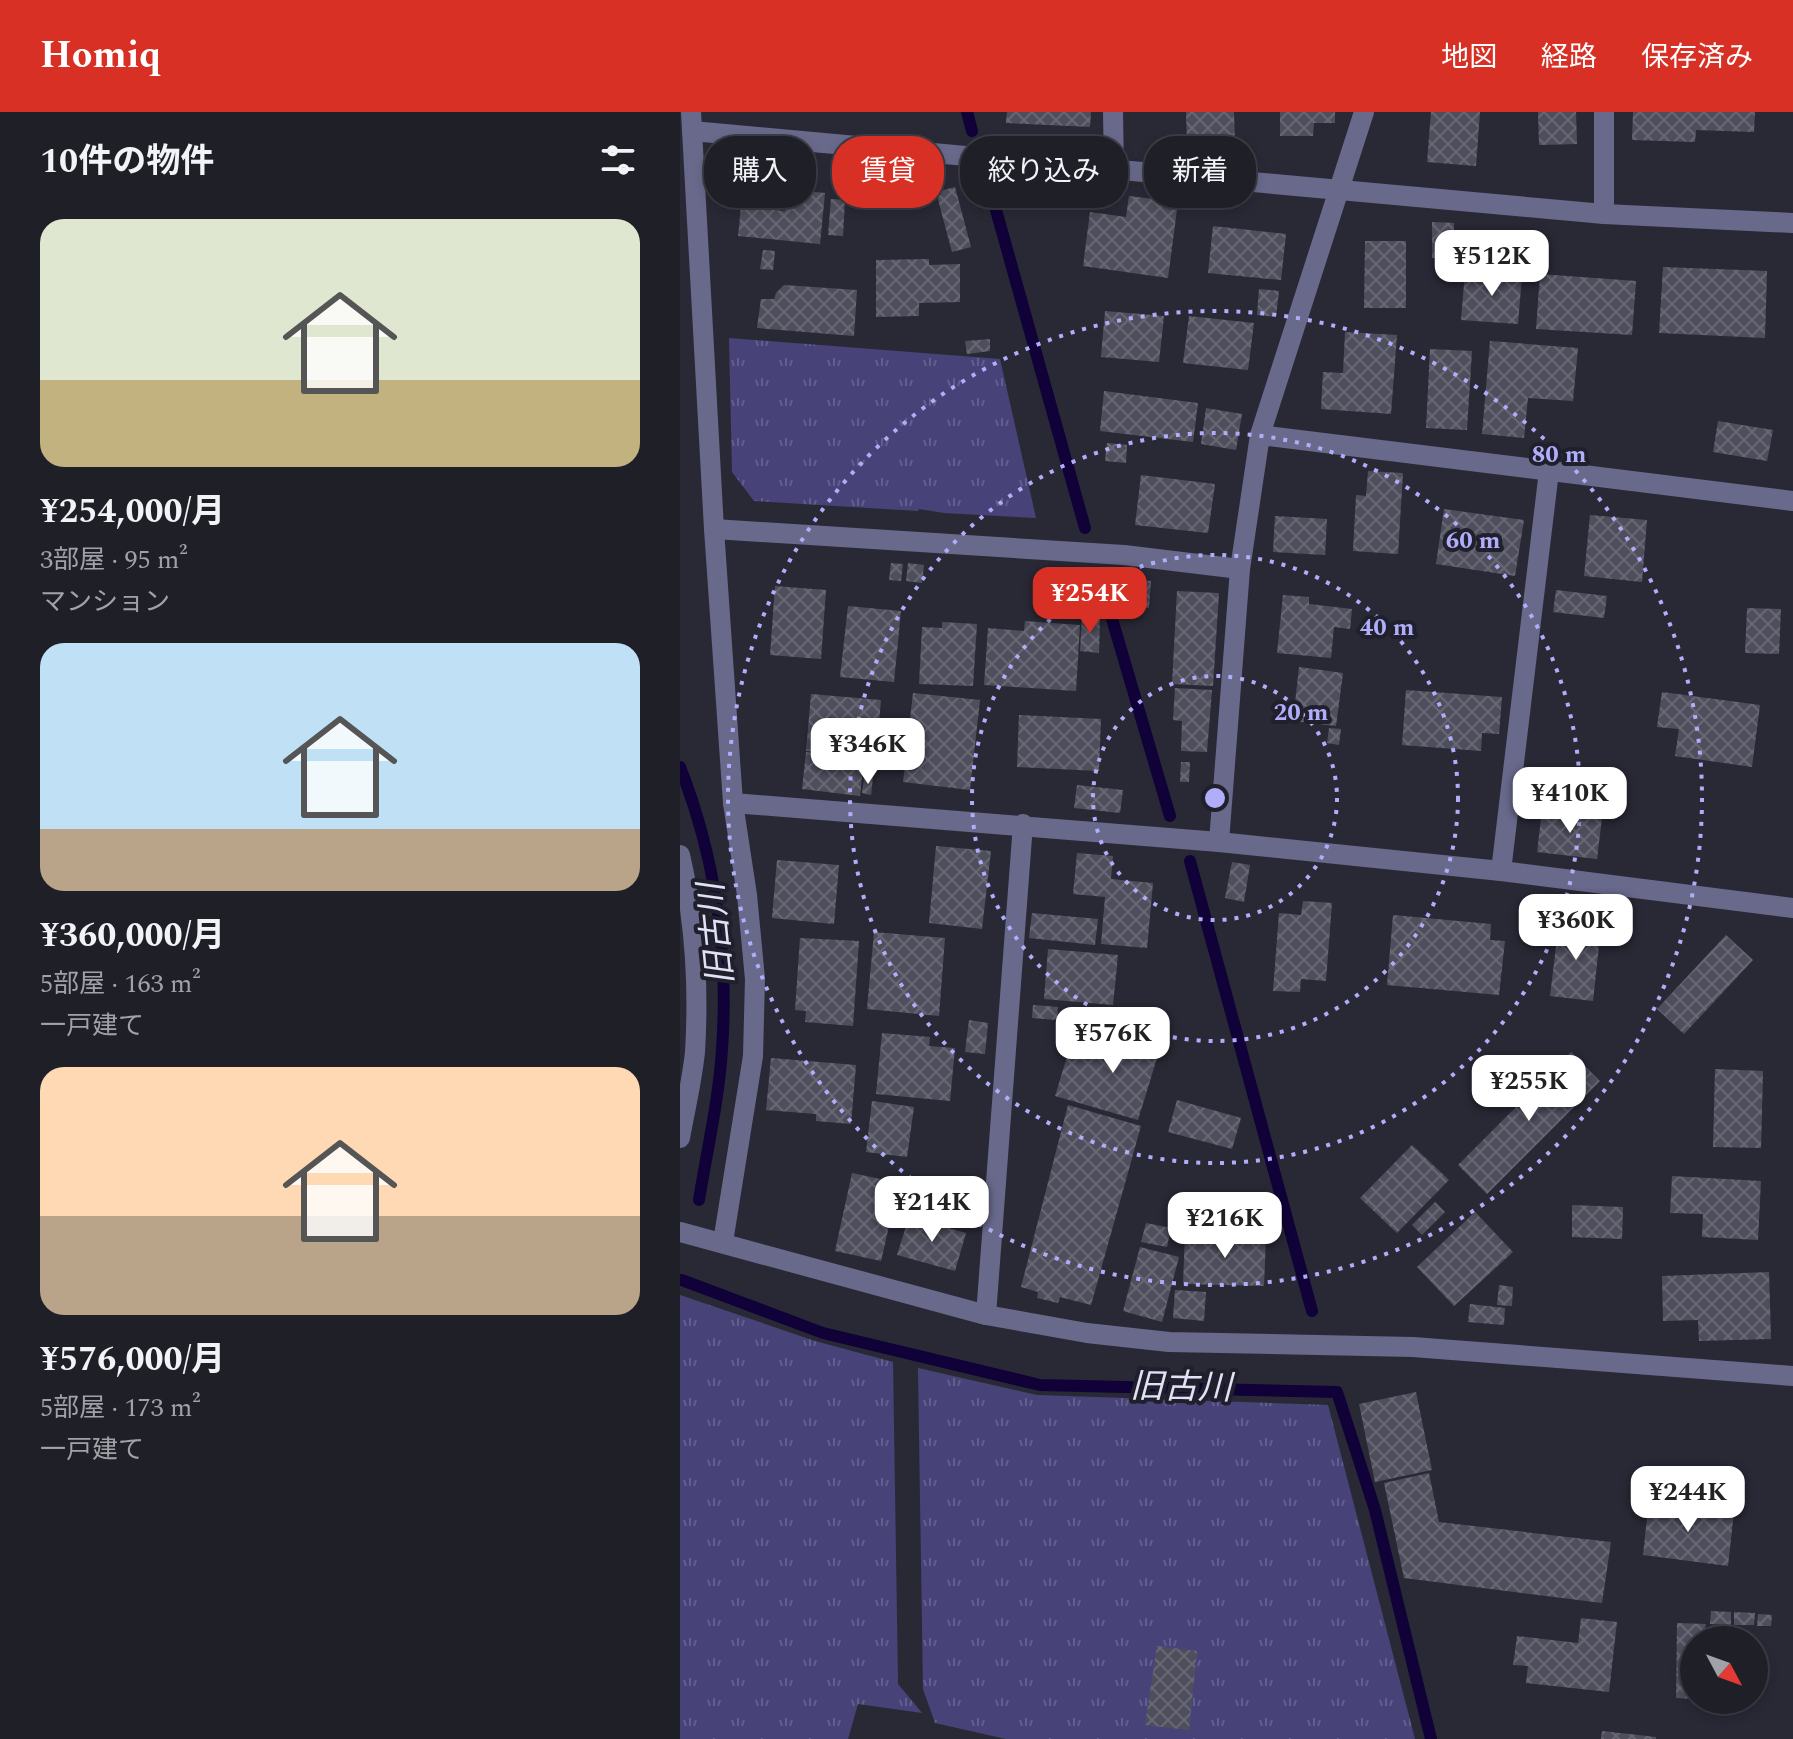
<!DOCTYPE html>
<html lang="ja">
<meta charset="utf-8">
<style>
body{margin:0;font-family:Spectral,"Noto Sans JP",serif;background:#272730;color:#f1f3f6;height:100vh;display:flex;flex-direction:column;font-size:30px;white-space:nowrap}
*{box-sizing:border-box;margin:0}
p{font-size:26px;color:#a1a2a8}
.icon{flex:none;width:44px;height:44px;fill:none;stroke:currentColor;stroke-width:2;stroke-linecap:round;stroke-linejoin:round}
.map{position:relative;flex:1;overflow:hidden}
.side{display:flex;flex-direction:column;background:#1f1f28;width:680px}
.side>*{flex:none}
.top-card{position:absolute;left:24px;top:24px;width:760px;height:72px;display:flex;gap:16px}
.needle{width:52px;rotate:131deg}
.controls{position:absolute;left:1000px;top:1514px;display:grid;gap:16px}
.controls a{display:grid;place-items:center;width:88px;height:88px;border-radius:50%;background:#1f1f28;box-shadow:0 4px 12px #0003,0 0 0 2px #3c3d45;font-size:40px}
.price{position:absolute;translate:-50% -68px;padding:0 18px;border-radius:16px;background:#fff;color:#222;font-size:26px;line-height:52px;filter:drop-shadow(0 2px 4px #0008)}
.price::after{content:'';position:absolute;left:50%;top:48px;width:24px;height:18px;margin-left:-12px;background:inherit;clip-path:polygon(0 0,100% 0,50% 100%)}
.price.current{background:#d93025;color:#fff}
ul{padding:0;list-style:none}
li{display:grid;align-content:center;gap:16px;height:424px;padding:0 40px}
li span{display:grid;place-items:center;height:248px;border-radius:24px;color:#555}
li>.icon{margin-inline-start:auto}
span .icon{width:144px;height:144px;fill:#fffc;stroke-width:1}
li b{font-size:34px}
h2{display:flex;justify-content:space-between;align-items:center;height:96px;padding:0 40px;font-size:34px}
.tag{padding:0 28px;border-radius:32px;background:#1f1f28;box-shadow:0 4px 12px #0003,0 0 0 2px #3c3d45;font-size:28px;line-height:72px}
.tag.current{background:#d93025;color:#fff}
header{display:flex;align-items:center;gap:48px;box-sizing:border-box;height:112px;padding:0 40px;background:#d93025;color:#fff}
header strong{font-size:38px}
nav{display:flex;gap:44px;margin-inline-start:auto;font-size:28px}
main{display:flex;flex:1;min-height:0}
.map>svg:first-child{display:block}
.grass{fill:url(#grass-tufts)}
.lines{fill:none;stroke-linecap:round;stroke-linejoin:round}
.stream{stroke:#100138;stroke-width:12}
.building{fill:url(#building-cross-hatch)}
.minor{stroke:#69698c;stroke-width:20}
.ring{fill:none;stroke:#b0aefa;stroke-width:4;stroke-dasharray:4 8}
.labels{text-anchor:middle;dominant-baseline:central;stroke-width:8;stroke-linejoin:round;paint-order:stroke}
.water-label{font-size:34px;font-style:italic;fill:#e1e2f8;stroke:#20202c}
.centre{fill:#b0aefa;stroke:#20202c;stroke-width:4}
.ring-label{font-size:24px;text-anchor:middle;font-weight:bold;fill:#b0aefa;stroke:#20202c;stroke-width:8;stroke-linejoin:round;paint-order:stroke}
</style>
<header>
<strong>Homiq</strong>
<nav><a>地図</a><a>経路</a><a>保存済み</a></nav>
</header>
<main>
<section class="side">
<h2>10件の物件<svg class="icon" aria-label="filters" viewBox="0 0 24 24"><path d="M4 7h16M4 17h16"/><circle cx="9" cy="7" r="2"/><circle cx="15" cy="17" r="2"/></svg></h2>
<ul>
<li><span style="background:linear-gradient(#dfe7d0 65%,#c2b280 0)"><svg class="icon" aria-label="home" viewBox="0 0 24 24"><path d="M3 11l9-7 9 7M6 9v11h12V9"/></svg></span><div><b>¥254,000/月</b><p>3部屋 · 95 m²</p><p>マンション</p></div></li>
<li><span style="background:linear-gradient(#bfe0f5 75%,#b9a48a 0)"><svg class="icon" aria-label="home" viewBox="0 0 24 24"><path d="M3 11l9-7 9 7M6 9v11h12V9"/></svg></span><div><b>¥360,000/月</b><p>5部屋 · 163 m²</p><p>一戸建て</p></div></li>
<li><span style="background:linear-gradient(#ffd9b3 60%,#b9a48a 0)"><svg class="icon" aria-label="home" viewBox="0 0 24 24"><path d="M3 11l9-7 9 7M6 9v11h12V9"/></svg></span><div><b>¥576,000/月</b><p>5部屋 · 173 m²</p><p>一戸建て</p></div></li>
</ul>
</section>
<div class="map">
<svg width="1113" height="1627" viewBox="0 0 1113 1627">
<defs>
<pattern id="grass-tufts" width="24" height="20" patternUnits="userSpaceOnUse" patternTransform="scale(2)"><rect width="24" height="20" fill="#474379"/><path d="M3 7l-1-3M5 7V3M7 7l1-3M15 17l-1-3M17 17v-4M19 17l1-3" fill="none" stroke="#625e8d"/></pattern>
<pattern id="building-cross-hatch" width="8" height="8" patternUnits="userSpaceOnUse" patternTransform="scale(2)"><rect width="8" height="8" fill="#4e4e5d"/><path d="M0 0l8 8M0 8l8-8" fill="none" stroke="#686875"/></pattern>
</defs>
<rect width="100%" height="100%" fill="#292936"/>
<g class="grass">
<polygon points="49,226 320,247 356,406 264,401 239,397 238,399 74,389 52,360"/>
<polygon points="0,1183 135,1229 213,1250 218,1572 242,1601 178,1592 168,1627 0,1627"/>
<polygon points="238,1256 357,1283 648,1293 735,1627 326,1627 255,1611 243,1577"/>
</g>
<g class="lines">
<g class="stream">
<polyline points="287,0 292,19"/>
<polyline points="309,73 405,416"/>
<polyline points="420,466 490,704"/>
<path d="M 0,655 C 35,744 49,841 42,937 C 39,987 27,1038 19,1088"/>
<polyline points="510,749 632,1199"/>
<polyline points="2,1168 143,1221 360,1273 657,1280 695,1398 751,1627"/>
</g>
</g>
<g class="building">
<polygon points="327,0 411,0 410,15 326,11"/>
<polygon points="506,0 554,0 555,32 507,33"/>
<polygon points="600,0 655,0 655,11 634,11 633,24 600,24"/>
<polygon points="751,0 800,0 796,54 747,50"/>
<polygon points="858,0 896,0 897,32 859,33"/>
<polygon points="953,0 1075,0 1074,20 1016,18 1015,30 952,28"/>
<polygon points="50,45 81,46 79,64 40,60"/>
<polygon points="41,62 60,64 58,93 39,92"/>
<polygon points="275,75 291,135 272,140 256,80"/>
<polygon points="107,77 145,81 140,132 58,124 61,95 105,99"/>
<polygon points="449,84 498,90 488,166 403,154 410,100 446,105"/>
<polygon points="151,87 165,88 163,124 148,123"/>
<polygon points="752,110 774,111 774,146 752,146"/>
<polygon points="533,114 606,122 601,168 528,161"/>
<polygon points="685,129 726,129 726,196 684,196"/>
<polygon points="83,138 95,139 93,158 80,157"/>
<polygon points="249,147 249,153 280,152 280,190 239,191 239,204 196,205 196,148"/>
<polygon points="983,155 1087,159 1085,226 979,221"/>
<polygon points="785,160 842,164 838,212 781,208"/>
<polygon points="860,162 956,169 952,223 856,217"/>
<polygon points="104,173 177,178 174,224 77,216 81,187 94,187 96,181"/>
<polygon points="579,177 599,179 596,205 577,203"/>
<polygon points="425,199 484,204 479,250 421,245"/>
<polygon points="509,204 574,211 568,258 503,251"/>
<polygon points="665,220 717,223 711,302 641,297 643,260 663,261"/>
<polygon points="310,227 310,239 287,242 285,229"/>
<polygon points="810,229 898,236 893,289 848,286 844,326 802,322"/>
<polygon points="750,237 792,239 787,318 746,316"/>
<polygon points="424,279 518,291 513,330 420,319"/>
<polygon points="526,296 562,302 556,338 521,332"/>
<polygon points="1038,309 1093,318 1087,349 1033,340"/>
<polygon points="427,331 447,333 446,351 425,349"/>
<polygon points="688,359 723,361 718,442 673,439 676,383 686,384"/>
<polygon points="461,363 535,372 528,421 455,413"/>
<polygon points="764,397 844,408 835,464 756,452"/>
<polygon points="910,403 967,408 962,470 904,464"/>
<polygon points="595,404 647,407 645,443 593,440"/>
<polygon points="211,451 223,452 221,469 209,468"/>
<polygon points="228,451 244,453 242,471 226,469"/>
<polygon points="438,467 471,469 469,496 436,494"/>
<polygon points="95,474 146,478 141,547 90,543"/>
<polygon points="876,478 927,484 924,506 873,500"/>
<polygon points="497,479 539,481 533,574 492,572"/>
<polygon points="603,483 629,485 629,492 672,497 670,517 654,515 651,546 597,541"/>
<polygon points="168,494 221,499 214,570 160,565"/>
<polygon points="1067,496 1101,497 1099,542 1065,541"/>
<polygon points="402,505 420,506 419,541 400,539"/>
<polygon points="345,509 400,513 396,579 304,573 308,516 344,519"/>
<polygon points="262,510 297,512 293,574 239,572 242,515 262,516"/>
<polygon points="619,555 663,561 656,614 613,609"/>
<polygon points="495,576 532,578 527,640 501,639 502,609 493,608"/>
<polygon points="726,578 822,585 819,622 802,621 801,639 722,633"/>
<polygon points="982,580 1080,593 1072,655 995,644 999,617 977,615"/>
<polygon points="233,581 300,588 290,678 223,670"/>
<polygon points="131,582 201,588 196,645 126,639"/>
<polygon points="339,603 421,607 419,659 337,655"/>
<polygon points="649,616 661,617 659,633 647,631"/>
<polygon points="126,640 184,647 180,684 122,677"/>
<polygon points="187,648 196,648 193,664 185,663"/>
<polygon points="501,650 510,650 509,670 500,670"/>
<polygon points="184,666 193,666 191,683 182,681"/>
<polygon points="397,673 443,678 440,701 394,696"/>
<polygon points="862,699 922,706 917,747 857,740"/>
<polygon points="256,734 311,739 302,817 249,811"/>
<polygon points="397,741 433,744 431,767 473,771 467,836 421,832 425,785 393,782"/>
<polygon points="97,748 159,753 154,812 92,806"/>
<polygon points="552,750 570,753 564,790 545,786"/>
<polygon points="623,789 652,791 646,869 621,867 620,880 593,879 599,801 621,803"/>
<polygon points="352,801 418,807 415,833 349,826"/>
<polygon points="713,803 811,812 810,828 825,829 819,883 707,873"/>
<polygon points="879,810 921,815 913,889 870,884"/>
<polygon points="194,820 265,826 259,904 187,897"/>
<polygon points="1046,823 1073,848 1004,922 977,897"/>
<polygon points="120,826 179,829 173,914 125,910 126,899 115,898"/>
<polygon points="368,837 438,843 433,893 364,887"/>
<polygon points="353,893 378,895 377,908 352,906"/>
<polygon points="289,908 308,911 305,942 285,940"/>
<polygon points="452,910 485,920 458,1008 375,984 390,935 440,950"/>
<polygon points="202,921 250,925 249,934 275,936 270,989 196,982"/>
<polygon points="891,940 920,969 807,1082 778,1053"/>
<polygon points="91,946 176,953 171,1012 136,1009 136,1002 86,998"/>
<polygon points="1035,957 1083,959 1081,1036 1033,1035"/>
<polygon points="497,988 561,1006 552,1037 488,1020"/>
<polygon points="192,989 234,995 227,1045 186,1040"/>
<polygon points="388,993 461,1014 411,1193 380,1185 378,1191 357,1186 358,1180 341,1175"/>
<polygon points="732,1033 769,1068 717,1121 680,1086"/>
<polygon points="172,1061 219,1071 201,1149 155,1139"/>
<polygon points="992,1064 1081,1069 1078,1128 1022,1125 1023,1102 990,1101"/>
<polygon points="755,1090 765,1100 742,1123 732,1113"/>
<polygon points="892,1093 943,1095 942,1127 892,1125"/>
<polygon points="795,1100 833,1140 774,1194 737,1155"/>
<polygon points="229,1105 286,1121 275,1159 217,1143"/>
<polygon points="466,1111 491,1116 487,1135 461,1130"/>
<polygon points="505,1122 586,1123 584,1174 503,1172"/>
<polygon points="460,1135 499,1145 482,1210 443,1199"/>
<polygon points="1089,1160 1091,1227 1019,1229 1018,1208 983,1209 982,1164"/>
<polygon points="819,1173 833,1175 832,1194 817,1193"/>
<polygon points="495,1178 526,1180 524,1209 493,1206"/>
<polygon points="790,1192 825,1196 824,1213 788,1210"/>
<polygon points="736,1280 752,1358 695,1370 679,1292"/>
<polygon points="749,1361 759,1410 931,1430 922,1491 724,1466 704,1371"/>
<polygon points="969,1389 1054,1400 1048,1454 963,1443"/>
<polygon points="1031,1499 1051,1500 1051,1513 1030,1512"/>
<polygon points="1054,1500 1075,1501 1074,1513 1054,1513"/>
<polygon points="1078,1502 1092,1503 1091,1514 1077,1514"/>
<polygon points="901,1506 937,1510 929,1580 846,1571 848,1554 833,1553 837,1524 898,1531"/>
<polygon points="997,1511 1026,1512 1025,1516 1055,1516 1055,1528 1014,1528 1014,1587 996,1586"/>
<polygon points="477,1534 517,1539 509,1618 465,1613"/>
<polygon points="922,1619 976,1625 976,1627 921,1627"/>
</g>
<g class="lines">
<g class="minor">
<polyline points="11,0 34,417 53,691 67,783 75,867 73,944 43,1130"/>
<polyline points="433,0 434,58"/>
<polyline points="924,0 924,102 1113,111"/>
<polyline points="12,19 924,102"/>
<polyline points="580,323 684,0"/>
<polyline points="1113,389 580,323 560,457 539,730 821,759 1113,796"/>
<polyline points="34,417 444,443 560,457"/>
<polyline points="53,691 539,730"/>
<path d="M 0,743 C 15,808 19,874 15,940 C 12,969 5,998 0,1026"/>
<polyline points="821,759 869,359"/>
<polyline points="0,1120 306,1203 407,1221 489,1230 733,1235 1113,1264"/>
<polyline points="306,1203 343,712"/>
</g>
</g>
<g class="ring">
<circle cx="535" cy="686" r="122"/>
<circle cx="535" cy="686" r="243"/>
<circle cx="535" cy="686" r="365"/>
<circle cx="535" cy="686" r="487"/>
</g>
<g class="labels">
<g class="water-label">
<text transform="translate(37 822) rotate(-96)">旧古川</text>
<text transform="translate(501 1276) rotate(1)">旧古川</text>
</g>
</g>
<circle cx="535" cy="686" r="12" class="centre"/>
<g class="ring-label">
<text x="879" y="350">80 m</text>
<text x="793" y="436">60 m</text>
<text x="707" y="523">40 m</text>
<text x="621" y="608">20 m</text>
</g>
</svg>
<div class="controls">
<a><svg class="needle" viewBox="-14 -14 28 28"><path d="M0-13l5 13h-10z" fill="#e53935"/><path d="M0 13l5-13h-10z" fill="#a1a2a8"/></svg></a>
</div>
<b class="price" style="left:812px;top:186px">¥512K</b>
<b class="price current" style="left:410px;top:523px">¥254K</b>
<b class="price" style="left:188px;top:674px">¥346K</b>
<b class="price" style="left:890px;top:723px">¥410K</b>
<b class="price" style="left:896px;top:850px">¥360K</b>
<b class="price" style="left:433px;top:963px">¥576K</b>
<b class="price" style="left:849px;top:1011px">¥255K</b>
<b class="price" style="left:252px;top:1132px">¥214K</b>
<b class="price" style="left:545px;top:1148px">¥216K</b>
<b class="price" style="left:1008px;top:1422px">¥244K</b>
<div class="top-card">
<a class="tag">購入</a>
<a class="tag current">賃貸</a>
<a class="tag">絞り込み</a>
<a class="tag">新着</a>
</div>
</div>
</main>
